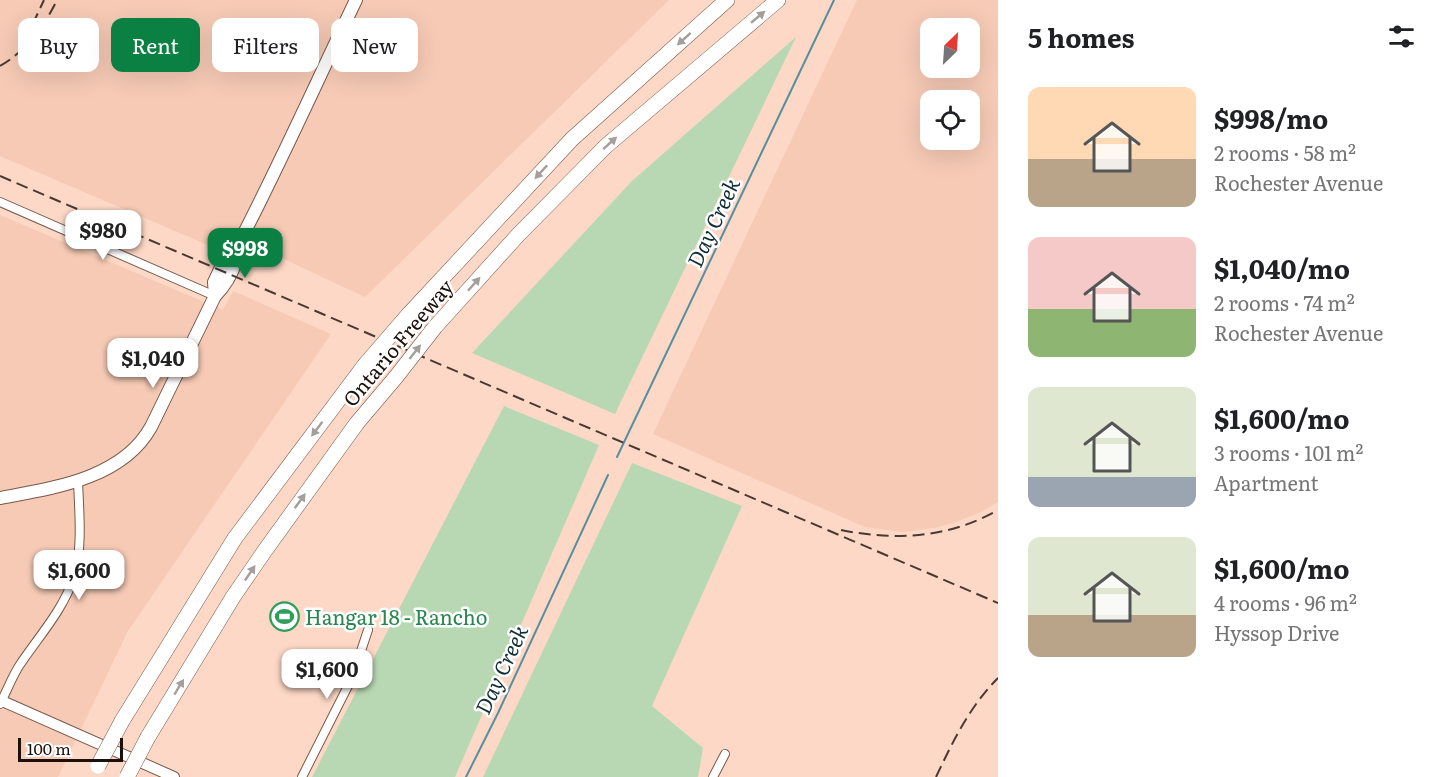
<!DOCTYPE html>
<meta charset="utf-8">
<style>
body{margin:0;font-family:Literata,serif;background:#f2f2f2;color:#202124;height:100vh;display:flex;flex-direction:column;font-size:22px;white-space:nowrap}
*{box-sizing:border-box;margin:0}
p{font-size:20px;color:#757577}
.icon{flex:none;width:33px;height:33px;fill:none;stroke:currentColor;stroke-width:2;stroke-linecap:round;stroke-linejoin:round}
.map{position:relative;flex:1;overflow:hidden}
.side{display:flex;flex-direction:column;background:#fff;width:450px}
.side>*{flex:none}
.hud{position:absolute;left:18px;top:18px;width:570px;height:54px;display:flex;gap:12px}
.needle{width:39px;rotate:25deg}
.tools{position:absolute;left:920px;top:18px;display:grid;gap:12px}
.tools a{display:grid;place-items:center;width:60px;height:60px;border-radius:12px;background:#fff;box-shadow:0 6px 24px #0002;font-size:30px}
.scale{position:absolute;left:18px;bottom:15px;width:105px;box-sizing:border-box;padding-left:6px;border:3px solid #1c100a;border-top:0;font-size:16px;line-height:21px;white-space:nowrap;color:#1c100a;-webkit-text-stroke:4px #fff;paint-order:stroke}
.price{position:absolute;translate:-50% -51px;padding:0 14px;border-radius:12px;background:#fff;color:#222;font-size:20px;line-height:39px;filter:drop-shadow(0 2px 3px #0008)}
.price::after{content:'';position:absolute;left:50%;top:36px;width:18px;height:14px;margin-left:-9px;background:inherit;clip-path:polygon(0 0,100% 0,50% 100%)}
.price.active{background:#0b8043;color:#fff}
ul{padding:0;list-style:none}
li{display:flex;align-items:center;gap:18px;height:150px;padding:0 30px}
li span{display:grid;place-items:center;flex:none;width:168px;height:120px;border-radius:12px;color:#555}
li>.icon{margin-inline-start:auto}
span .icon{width:72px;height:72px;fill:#fffc;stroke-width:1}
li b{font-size:26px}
h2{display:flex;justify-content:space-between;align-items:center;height:72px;padding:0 30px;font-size:26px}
.chip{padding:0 21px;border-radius:12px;background:#fff;box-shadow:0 6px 24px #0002;font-size:21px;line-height:54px}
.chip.active{background:#0b8043;color:#fff}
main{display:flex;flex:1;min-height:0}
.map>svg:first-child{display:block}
.built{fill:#f6cab5;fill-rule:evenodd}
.green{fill:#b8d8b3}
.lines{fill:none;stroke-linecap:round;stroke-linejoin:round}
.stream{stroke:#578f9e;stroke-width:2}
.minor-casing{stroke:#78594a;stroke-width:10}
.tertiary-casing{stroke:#78594a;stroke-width:12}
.secondary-casing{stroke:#78594a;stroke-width:14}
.motorway-casing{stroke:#78594a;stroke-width:16}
.minor{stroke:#fff;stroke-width:8}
.tertiary{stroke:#fff;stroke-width:10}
.secondary{stroke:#fff;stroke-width:12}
.motorway{stroke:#fff;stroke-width:15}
.rail{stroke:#4a3931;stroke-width:2;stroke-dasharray:12 6;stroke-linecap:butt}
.motorway-bridge-casing{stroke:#78594a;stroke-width:16;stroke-linecap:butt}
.motorway-bridge{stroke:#fff;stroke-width:15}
.oneway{fill:#a49f9d}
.labels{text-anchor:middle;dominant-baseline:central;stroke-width:5;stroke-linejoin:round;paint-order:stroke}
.street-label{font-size:20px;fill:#1c100a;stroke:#fff}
.leisure-label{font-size:20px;fill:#27864d;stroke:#fff;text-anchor:start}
.water-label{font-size:21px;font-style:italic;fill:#112e36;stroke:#fff}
</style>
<main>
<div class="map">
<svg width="998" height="777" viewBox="0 0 998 777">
<rect width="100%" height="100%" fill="#fdd8c6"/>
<g class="built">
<polygon points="0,0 669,0 365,297 226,232 217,249 0,156"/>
<path d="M 857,0 L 998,0 L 998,502 L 981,512 L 956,522 L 934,528 L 902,532 L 865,527 L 653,434 ZM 969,28 L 969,68 L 930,68 L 930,28 ZM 969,100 L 969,140 L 930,140 L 930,100 Z"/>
<polygon points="0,215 223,310 233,291 331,334 128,631 58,777 0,777"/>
</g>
<g class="green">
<polygon points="796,37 615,414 472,353 632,181"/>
<polygon points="504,406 599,445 455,777 312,777"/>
<polygon points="632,463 742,506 652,706 703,748 698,777 483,777"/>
</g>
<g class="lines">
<g class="stream">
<polyline points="617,457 834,0"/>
<polyline points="466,777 498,713 608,475"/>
</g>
<defs>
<g id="minor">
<polyline points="0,202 215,296"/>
<path d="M 0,704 C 7,691 12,676 21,663 C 40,635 63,610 74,577 C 83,548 79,510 78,481"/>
<polyline points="302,777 352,678 368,630"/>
<polyline points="713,777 725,754"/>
</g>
<polyline id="tertiary" points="0,700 174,777"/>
<g id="secondary">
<polyline points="215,296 214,282 228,253 236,250"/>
<path d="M 0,498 C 53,488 122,479 151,427 L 215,296 C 225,286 232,274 236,261 C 238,254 235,251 239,243 C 280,164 317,81 356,0"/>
</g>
<g id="motorway">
<polyline points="409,314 572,139 727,0"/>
<polyline points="435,327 518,235 606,146 778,0"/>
<polyline points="122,721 235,538 364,366"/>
<polyline points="148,737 233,597 266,549 357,423 396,377"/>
</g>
</defs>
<use href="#minor" class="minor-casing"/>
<use href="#tertiary" class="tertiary-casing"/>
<use href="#secondary" class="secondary-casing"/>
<use href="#motorway" class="motorway-casing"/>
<use href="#minor" class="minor"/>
<use href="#tertiary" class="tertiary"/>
<use href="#secondary" class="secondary"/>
<use href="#motorway" class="motorway"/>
<g class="rail">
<polyline points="22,39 36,17 44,0"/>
<path d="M 0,66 C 26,51 44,27 57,0"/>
<polyline points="0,176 998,603"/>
<path d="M 841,530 C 895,541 949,538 998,510"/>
<path d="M 936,777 C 953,741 970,706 998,678"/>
</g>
<defs>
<g id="motorway-bridge">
<polyline points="364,366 409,314"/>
<polyline points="396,377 435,327"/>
<polyline points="98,766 122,721"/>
<polyline points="127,777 148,737"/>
</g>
</defs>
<use href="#motorway-bridge" class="motorway-bridge-casing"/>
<use href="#motorway-bridge" class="motorway-bridge"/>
</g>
<defs><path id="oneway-solid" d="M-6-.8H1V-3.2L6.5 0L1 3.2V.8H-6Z" transform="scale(1.5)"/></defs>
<g class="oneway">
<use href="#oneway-solid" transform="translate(758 17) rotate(-40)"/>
<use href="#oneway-solid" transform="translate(684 39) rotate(138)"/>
<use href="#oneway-solid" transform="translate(610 143) rotate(-42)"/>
<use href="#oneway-solid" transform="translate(541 172) rotate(133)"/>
<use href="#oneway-solid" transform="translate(474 284) rotate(-48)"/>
<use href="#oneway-solid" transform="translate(415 352) rotate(-52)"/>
<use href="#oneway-solid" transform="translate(317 429) rotate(127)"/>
<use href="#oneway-solid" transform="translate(300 501) rotate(-54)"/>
<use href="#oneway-solid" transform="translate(250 573) rotate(-56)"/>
<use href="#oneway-solid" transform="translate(179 687) rotate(-59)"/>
</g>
<defs>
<symbol id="stadium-ring" viewBox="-11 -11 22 22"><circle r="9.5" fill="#fff" stroke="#2e9e5b" stroke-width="1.5"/><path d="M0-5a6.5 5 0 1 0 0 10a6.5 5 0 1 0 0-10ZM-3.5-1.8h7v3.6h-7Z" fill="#2e9e5b"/></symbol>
</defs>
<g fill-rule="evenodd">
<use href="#stadium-ring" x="268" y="600" width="33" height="33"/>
</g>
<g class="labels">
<g class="street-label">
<text transform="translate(397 342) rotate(-50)">Ontario Freeway</text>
</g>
<g class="leisure-label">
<text x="305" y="616">Hangar 18 - Rancho</text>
</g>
<g class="water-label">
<text transform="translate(712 222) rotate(-65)">Day Creek</text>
<text transform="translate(500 669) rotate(-65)">Day Creek</text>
</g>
</g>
</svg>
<div class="tools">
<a><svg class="needle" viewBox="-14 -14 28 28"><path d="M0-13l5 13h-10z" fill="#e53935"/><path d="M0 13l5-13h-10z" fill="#757577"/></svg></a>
<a><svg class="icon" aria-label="locate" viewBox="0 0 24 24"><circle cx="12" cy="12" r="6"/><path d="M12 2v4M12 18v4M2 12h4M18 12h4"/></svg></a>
</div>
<div class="scale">100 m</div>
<b class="price" style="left:103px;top:261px">$980</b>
<b class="price active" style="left:245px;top:279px">$998</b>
<b class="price" style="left:153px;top:389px">$1,040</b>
<b class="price" style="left:79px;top:601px">$1,600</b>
<b class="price" style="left:327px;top:700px">$1,600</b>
<div class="hud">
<a class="chip">Buy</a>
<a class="chip active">Rent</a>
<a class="chip">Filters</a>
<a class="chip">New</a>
</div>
</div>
<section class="side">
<h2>5 homes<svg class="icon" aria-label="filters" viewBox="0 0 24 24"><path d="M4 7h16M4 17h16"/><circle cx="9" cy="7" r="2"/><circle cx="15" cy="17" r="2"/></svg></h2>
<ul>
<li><span style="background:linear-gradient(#ffd9b3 60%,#b9a48a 0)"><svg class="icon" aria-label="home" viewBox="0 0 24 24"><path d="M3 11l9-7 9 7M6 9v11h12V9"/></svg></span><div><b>$998/mo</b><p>2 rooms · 58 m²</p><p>Rochester Avenue</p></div></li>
<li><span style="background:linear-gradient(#f6c9c9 60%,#8fb573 0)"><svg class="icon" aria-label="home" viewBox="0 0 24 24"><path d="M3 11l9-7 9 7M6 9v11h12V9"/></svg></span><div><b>$1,040/mo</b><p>2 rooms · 74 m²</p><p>Rochester Avenue</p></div></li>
<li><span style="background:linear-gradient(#dfe7d0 75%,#9aa5b1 0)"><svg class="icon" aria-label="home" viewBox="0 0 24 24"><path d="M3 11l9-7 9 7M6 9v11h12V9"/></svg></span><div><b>$1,600/mo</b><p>3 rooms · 101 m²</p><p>Apartment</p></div></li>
<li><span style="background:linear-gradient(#dfe7d0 65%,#b9a48a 0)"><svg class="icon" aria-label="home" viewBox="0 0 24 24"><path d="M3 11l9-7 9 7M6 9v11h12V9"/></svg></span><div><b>$1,600/mo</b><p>4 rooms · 96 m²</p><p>Hyssop Drive</p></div></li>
</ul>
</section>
</main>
